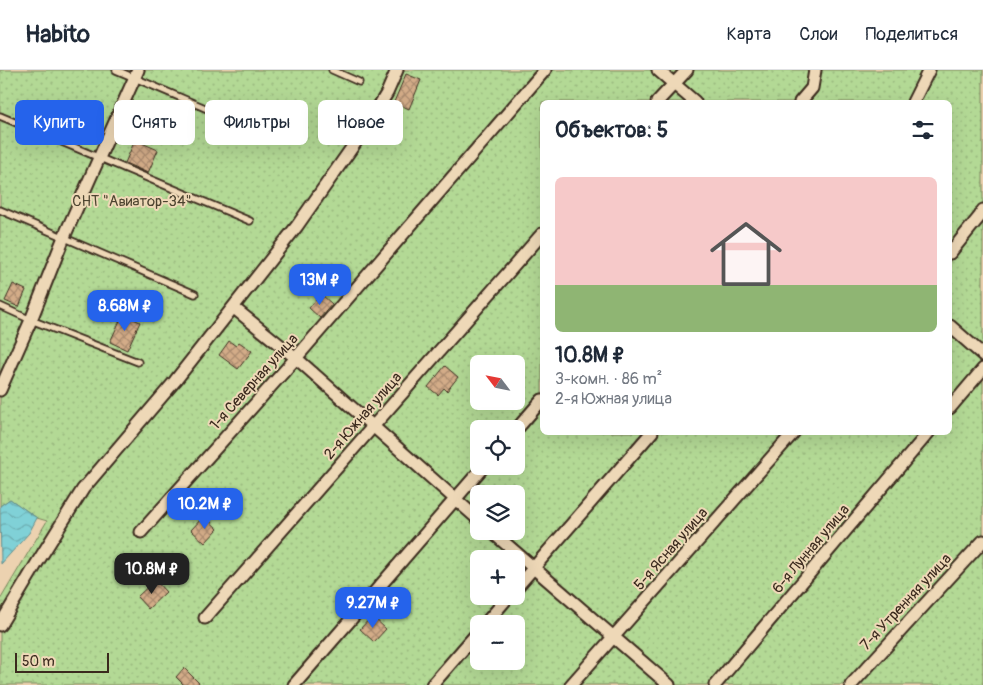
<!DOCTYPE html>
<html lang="ru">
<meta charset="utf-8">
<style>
body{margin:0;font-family:Pangolin,sans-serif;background:#f6f6f7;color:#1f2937;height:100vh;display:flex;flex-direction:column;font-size:19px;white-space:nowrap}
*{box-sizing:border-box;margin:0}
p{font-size:16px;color:#747a83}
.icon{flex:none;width:28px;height:28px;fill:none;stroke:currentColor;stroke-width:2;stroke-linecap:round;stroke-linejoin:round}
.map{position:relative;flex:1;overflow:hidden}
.drawer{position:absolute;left:540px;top:30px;width:412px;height:335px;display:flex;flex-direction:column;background:#fff;border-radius:8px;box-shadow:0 5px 20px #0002}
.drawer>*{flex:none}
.hud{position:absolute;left:15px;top:30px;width:450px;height:45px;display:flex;gap:10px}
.needle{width:32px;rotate:302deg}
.tools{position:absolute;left:470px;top:285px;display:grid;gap:10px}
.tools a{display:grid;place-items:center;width:55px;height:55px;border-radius:8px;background:#fff;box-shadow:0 5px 20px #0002;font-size:25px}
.scale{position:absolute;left:15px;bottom:12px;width:94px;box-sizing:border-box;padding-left:5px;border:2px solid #3b2a1e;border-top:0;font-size:14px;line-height:18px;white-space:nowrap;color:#3b2a1e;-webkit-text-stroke:4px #eed8b7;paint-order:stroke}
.price{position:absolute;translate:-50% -42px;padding:0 11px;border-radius:10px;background:#2563eb;color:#fff;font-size:16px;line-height:32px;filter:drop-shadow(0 1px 2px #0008)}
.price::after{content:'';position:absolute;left:50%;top:30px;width:15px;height:11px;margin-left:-8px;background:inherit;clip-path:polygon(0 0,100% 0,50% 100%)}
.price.selected{background:#222;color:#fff}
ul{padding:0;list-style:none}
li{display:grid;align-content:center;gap:10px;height:265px;padding:0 15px}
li+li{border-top:1px solid #e0e1e3}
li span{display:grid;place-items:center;height:155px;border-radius:8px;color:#555}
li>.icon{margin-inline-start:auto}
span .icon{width:90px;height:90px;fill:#fffc;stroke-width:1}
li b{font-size:21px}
h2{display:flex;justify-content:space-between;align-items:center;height:60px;padding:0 15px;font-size:21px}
.pill{padding:0 18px;border-radius:8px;background:#fff;box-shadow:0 5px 20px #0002;font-size:18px;line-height:45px}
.pill.selected{background:#2563eb;color:#fff}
header{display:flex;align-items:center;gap:30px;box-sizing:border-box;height:70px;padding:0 25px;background:#fff;border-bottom:1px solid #e0e1e3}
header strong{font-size:24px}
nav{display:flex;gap:28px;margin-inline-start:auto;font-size:18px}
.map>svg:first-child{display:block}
.garden{fill:url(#garden-dots);stroke:#77825a;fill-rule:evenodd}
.water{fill:url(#water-waves);stroke:#648e8d}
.building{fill:url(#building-cross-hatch);stroke:#3b2a1e}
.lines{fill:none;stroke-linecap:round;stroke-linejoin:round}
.service-casing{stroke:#3b2a1e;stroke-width:9}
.minor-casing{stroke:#3b2a1e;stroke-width:15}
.service{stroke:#eed8b7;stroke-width:5.5}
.minor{stroke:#eed8b7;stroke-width:11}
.labels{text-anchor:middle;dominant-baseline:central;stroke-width:4;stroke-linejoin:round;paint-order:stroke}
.park-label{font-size:15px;fill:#4d4430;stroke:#eed8b7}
.street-label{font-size:15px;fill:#3b2a1e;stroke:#eed8b7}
</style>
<header>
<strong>Habito</strong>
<nav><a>Карта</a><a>Слои</a><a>Поделиться</a></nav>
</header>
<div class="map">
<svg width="983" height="615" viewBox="0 0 983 615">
<defs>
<pattern id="garden-dots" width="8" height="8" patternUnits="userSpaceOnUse" patternTransform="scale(1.25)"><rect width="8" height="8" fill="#b3d995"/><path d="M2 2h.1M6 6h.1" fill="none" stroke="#9bba80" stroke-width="1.8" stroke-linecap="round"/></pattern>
<pattern id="water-waves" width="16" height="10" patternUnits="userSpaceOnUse" patternTransform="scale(1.25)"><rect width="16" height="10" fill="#80d1d7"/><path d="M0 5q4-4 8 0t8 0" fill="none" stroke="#6aaaae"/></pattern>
<pattern id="building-cross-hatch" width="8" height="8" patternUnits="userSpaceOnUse" patternTransform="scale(1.25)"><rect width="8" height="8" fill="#d3ac88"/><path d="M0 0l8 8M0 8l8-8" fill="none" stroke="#ac8c6f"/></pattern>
</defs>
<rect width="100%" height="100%" fill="#ecd2b0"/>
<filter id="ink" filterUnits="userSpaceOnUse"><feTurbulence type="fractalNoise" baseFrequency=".02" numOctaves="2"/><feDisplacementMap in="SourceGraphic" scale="10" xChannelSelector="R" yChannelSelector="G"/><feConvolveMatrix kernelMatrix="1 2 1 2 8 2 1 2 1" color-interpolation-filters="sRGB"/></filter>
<g filter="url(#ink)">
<path class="garden" d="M 0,0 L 983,0 L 983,615 L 0,615 L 0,530 L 47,451 L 37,448 L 10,429 L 0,436 ZM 542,32 L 950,32 L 950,362 L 542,362 ZM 479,294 L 516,294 L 516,331 L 479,331 ZM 479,359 L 516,359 L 516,396 L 479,396 ZM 479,424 L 516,424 L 516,461 L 479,461 ZM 479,489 L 516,489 L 516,526 L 479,526 ZM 479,554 L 516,554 L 516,591 L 479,591 Z"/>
<polygon class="water" points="10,429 37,448 29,463 1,494 0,436"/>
<g class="building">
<polygon points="406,4 421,10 409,39 394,32"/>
<polygon points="351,29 362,36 352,51 341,44"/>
<polygon points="135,70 158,80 148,103 125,93"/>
<polygon points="13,214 26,220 19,237 5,231"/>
<polygon points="321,224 332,234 320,248 309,238"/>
<polygon points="123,244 140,252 127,280 110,272"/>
<polygon points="229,271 236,276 239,272 252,281 238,299 219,285"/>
<polygon points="445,296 458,307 447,321 444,318 438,325 428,317"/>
<polygon points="204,446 218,459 205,473 191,460"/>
<polygon points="155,510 166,522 148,539 137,527"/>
<polygon points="372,546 386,559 374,572 360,559"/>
<polygon points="184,598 201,615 184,615 176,607"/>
</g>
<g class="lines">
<defs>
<g id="service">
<polyline points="116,0 266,64"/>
<polyline points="332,0 359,12"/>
<polyline points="0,46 250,151"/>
<polyline points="0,140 195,224"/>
<polyline points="0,236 31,250 138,292"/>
</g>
<g id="minor">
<polyline points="658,0 695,32"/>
<polyline points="657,32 687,0"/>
<polyline points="800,32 812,18 815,0"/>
<polyline points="913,32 929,0"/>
<polyline points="950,183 980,146 983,140"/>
<polyline points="234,238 296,288 479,450"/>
<polyline points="950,256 983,285"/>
<polyline points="0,320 31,250 64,167 138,0"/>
<polyline points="950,338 983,299"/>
<polyline points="516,360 542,330"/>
<polyline points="491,461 669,615"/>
<polyline points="141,462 296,288 545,0"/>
<polyline points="516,518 652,362"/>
<polyline points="205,548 542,164"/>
<polyline points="485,554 509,526"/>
<polyline points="0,555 37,493 83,419 175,311 297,156 365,59 387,23 397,0"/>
<polyline points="294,615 484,396"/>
<polyline points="432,615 479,561"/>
<polyline points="571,615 794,362"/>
<polyline points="715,615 929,362"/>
<polyline points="851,615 983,471"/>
</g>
</defs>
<use href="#service" class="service-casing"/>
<use href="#minor" class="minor-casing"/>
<use href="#service" class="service"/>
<use href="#minor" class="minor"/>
</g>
</g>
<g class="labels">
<g class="park-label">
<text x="132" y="131">СНТ "Авиатор-34"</text>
</g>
<g class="street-label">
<text transform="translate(254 312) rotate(-48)">1-я Северная улица</text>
<text transform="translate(363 346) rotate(-49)">2-я Южная улица</text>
<text transform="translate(671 479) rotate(-49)">5-я Ясная улица</text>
<text transform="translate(811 479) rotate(-50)">6-я Лунная улица</text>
<text transform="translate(906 532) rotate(-47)">7-я Утренняя улица</text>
</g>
</g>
</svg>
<div class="tools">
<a><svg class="needle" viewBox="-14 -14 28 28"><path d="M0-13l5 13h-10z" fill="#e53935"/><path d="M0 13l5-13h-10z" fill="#747a83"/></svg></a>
<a><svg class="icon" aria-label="locate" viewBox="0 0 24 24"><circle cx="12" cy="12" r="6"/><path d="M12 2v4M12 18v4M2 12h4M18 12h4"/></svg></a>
<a><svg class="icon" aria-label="layers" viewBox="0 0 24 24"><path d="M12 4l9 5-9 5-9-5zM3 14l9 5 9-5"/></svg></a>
<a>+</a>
<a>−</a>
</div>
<div class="scale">50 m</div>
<b class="price" style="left:320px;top:236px">13M ₽</b>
<b class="price" style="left:125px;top:262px">8.68M ₽</b>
<b class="price" style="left:205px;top:460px">10.2M ₽</b>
<b class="price selected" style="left:152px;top:525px">10.8M ₽</b>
<b class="price" style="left:373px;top:559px">9.27M ₽</b>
<div class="hud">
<a class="pill selected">Купить</a>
<a class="pill">Снять</a>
<a class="pill">Фильтры</a>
<a class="pill">Новое</a>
</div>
<section class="drawer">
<h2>Объектов: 5<svg class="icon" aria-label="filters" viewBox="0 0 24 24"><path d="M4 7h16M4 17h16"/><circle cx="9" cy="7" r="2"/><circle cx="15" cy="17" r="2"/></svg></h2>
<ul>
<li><span style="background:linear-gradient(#f6c9c9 70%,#8fb573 0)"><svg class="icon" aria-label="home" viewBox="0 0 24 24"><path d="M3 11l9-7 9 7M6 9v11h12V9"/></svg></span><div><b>10.8M ₽</b><p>3-комн. · 86 m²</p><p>2-я Южная улица</p></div></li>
</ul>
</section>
</div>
